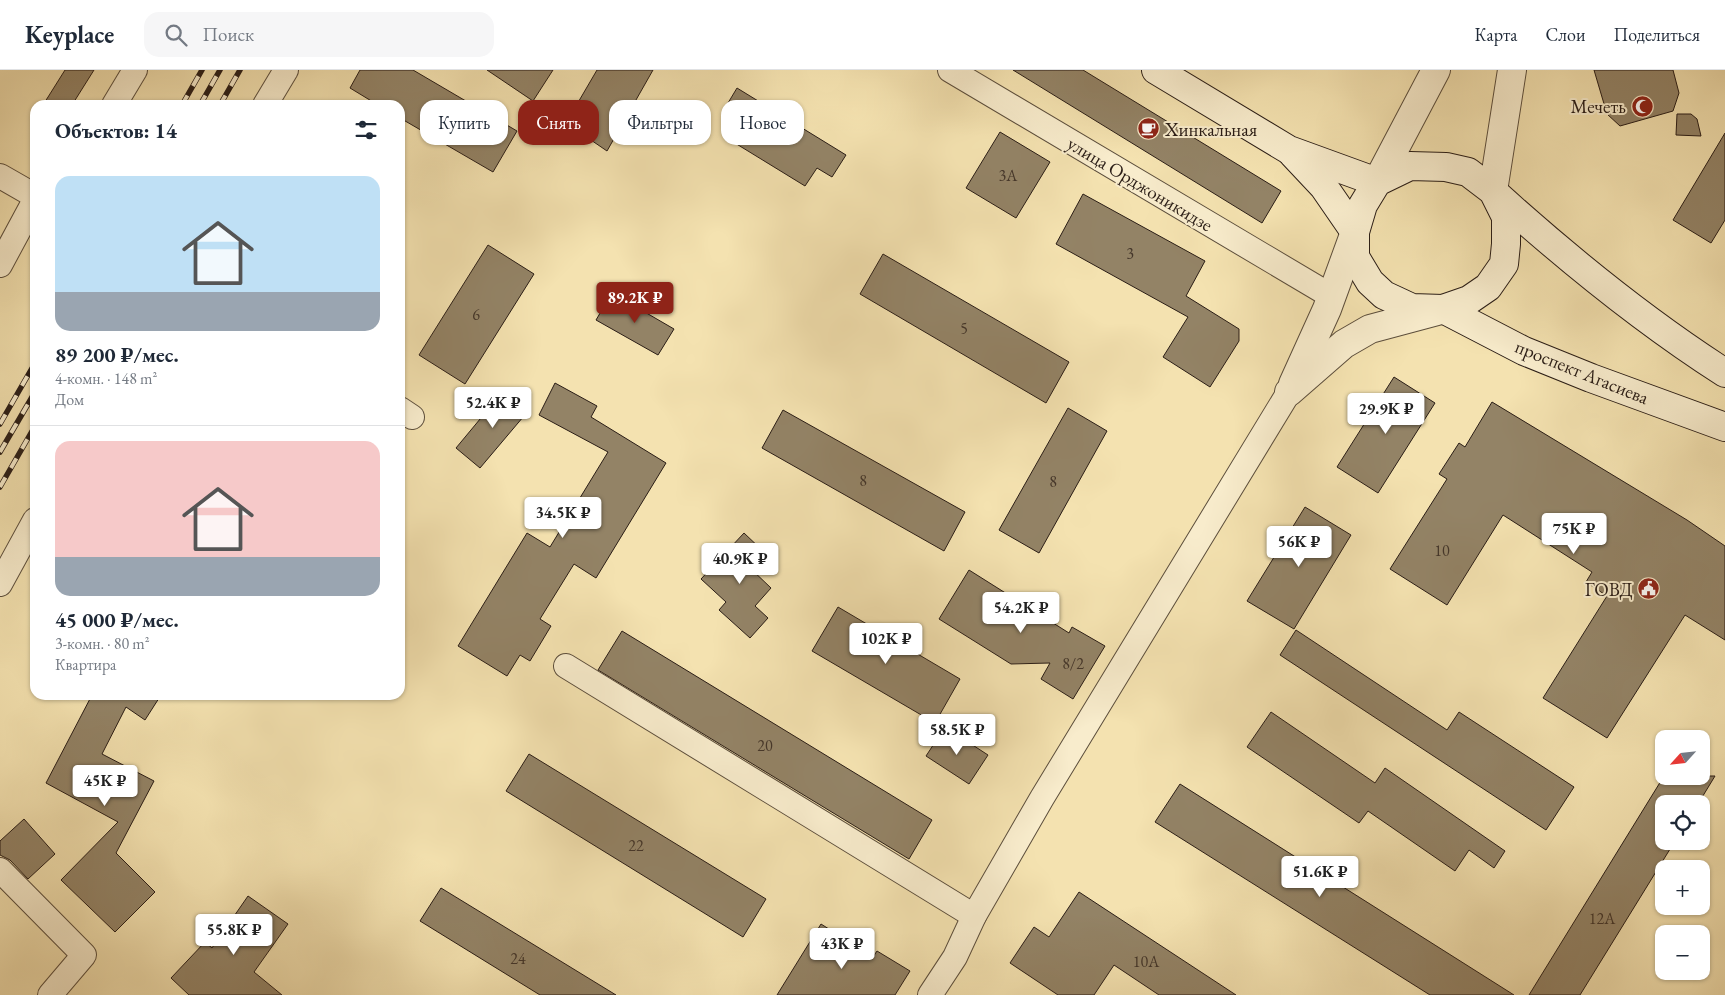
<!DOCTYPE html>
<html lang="ru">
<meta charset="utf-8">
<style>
body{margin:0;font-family:"EB Garamond",serif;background:#f6f6f7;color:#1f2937;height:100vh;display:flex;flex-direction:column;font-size:19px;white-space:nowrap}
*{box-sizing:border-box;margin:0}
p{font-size:16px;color:#747a83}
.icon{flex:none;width:28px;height:28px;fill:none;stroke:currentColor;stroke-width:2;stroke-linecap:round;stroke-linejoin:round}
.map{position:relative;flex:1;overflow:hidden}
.side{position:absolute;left:30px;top:30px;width:375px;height:600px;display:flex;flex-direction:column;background:#fff;border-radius:15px;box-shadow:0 1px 4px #0004}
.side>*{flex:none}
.top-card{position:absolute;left:420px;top:30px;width:475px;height:45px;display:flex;gap:10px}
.needle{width:32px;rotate:243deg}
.buttons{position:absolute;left:1655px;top:660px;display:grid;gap:10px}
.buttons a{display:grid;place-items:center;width:55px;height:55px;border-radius:10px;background:#fff;box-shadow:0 1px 4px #0004;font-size:25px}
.price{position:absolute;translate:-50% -42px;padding:0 11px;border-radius:5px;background:#fff;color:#222;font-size:16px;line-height:32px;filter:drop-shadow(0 1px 2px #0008)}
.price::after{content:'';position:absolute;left:50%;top:30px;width:15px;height:11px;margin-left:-8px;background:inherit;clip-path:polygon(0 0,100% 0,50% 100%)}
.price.selected{background:#8f2418;color:#fff}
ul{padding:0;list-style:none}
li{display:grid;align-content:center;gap:10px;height:265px;padding:0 25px}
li+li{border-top:1px solid #e0e1e3}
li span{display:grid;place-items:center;height:155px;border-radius:15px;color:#555}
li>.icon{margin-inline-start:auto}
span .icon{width:90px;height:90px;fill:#fffc;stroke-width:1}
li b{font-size:21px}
h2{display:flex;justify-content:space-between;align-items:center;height:60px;padding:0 25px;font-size:21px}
.tag{padding:0 18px;border-radius:15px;background:#fff;box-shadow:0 1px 4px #0004;font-size:18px;line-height:45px}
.tag.selected{background:#8f2418;color:#fff}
header{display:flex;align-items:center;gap:30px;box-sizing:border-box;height:70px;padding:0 25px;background:#fff;border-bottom:1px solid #e0e1e3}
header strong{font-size:24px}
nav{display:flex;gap:28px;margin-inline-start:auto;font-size:18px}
.search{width:350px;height:45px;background:#f6f6f7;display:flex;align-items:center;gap:12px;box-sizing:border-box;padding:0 18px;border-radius:15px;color:#747a83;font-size:19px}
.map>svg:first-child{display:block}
.building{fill:#938366;stroke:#2a1d16}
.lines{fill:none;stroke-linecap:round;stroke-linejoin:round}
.minor-casing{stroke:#5c4e3c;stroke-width:26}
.tertiary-casing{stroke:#5c4e3c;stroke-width:30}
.secondary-casing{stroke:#2a1d16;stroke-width:30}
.minor{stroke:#f8eccc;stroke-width:24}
.tertiary{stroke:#f8eccc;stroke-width:28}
.secondary{stroke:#f8eccc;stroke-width:28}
.rail-casing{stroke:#2a1d16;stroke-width:5.5}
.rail{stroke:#f8eccc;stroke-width:4;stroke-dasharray:11;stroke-linecap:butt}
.labels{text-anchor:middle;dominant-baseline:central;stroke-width:4;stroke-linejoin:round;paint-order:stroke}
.number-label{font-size:16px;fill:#44362a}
.poi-label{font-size:19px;fill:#2a1d16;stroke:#f8eccc;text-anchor:end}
.street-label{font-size:19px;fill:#2a1d16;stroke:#f8eccc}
</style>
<header>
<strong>Keyplace</strong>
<div class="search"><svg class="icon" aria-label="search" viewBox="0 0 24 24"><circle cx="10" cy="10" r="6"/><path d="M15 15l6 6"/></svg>Поиск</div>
<nav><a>Карта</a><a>Слои</a><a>Поделиться</a></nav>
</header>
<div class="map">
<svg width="1725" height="925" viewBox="0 0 1725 925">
<rect width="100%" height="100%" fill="#f4e2b0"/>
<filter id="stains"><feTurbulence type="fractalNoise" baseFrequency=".004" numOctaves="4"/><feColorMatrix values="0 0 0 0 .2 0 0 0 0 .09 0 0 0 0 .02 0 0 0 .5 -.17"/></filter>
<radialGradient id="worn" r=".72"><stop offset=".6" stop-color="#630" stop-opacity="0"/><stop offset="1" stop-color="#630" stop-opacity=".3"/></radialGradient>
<g class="building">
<polygon points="65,0 94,0 72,35 43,35"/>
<polygon points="360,0 413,0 517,61 493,102 400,48 400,35 378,35 350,18"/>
<polygon points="487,0 553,0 533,31"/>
<polygon points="597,0 653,0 607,81 566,53"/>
<polygon points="1013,0 1083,0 1281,121 1262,153"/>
<polygon points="1594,0 1673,0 1679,23 1673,41 1620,56 1607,44"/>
<polygon points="737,18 846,85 832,107 817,98 805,116 730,70 743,48 725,38"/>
<polygon points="1677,44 1691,44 1697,49 1701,66 1676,65"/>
<polygon points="1000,62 1050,92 1016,148 966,118"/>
<polygon points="1725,63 1725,150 1711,173 1673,150"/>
<polygon points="1083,124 1205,191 1186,226 1239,259 1239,271 1210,317 1163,287 1188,247 1056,174"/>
<polygon points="488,175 534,204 465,314 419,285"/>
<polygon points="883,184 1069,292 1046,333 860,224"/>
<polygon points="612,223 674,259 658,285 596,250"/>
<polygon points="1394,307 1435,333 1378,423 1337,397"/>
<polygon points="555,313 597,336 591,347 666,393 596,508 574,494 540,549 551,556 530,591 520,585 507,606 458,576 527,463 550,477 608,382 539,345"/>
<polygon points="505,319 529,340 480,398 456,378"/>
<polygon points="1492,332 1687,450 1725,476 1725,570 1685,545 1607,668 1543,628 1607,526 1586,512 1592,502 1503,445 1447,535 1390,499 1447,409 1439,404 1459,373 1465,377"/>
<polygon points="1068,338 1107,361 1039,483 999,460"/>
<polygon points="783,340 965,442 944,481 762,378"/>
<polygon points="1305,437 1351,465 1294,559 1247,531"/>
<polygon points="744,463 764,482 749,497 771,518 755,536 768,548 750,568 719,540 726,532 701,509"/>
<polygon points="969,500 1069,563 1072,557 1105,576 1073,629 1041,609 1050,593 1011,594 939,549"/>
<polygon points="838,537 960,609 935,653 812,581"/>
<polygon points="1296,560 1447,660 1459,642 1574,717 1546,760 1280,585"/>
<polygon points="622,561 932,750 909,789 598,600"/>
<polygon points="92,625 161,625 145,650 126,637 102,684 154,711 116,783 155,822 115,862 61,810 118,752 46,713"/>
<polygon points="1271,642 1375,713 1385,698 1505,781 1494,798 1469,780 1455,801 1368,741 1359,753 1247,677"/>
<polygon points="945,657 988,685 969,714 926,686"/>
<polygon points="529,684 766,829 743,867 506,721"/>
<polygon points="1664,706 1715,706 1698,734 1664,734 1664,771 1675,771 1580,925 1529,925"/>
<polygon points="1180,714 1514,925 1430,925 1155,752"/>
<polygon points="24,749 55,784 28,809 10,790 0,785 0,771"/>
<polygon points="441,818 616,925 540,925 420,851"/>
<polygon points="1079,822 1236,925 1159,925 1114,895 1094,925 1058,925 1010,893 1034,857 1049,867"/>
<polygon points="248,826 288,854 254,902 282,925 189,925 171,908 205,872 212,878"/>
<polygon points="821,854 873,887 877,881 910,901 895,925 777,925"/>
</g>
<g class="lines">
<defs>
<g id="minor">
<polyline points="950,0 1331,226"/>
<polyline points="114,35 135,0"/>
<polyline points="265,35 286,0"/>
<polyline points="0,106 35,126"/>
<polyline points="0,195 35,130"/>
<polyline points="400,339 412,347"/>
<polyline points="0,514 35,450"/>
<polyline points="566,596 974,846"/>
<polyline points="0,800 84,885 50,925"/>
<polyline points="930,925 955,887 974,846 1042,728 1289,322"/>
</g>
<g id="tertiary">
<polyline points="1377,112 1436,0"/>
<polyline points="1493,121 1512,0"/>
<polyline points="1293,314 1327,239 1355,162"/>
<polyline points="1289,322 1344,274 1370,259 1441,240"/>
</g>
<g id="secondary">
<polyline points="1156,0 1289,80 1377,112"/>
<polyline points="1293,84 1324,117 1355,162"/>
<polygon points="1410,96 1446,97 1468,102 1493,121 1506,147 1506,174 1504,194 1488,217 1469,230 1443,239 1412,238 1384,225 1370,212 1355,187 1355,162 1363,135 1377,112"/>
<path d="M 1498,126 C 1569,190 1644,251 1725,303"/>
<polyline points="1443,239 1524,281 1591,308 1725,357"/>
</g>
</defs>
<use href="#minor" class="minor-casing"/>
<use href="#tertiary" class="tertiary-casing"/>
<use href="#secondary" class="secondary-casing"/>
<use href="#minor" class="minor"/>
<use href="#tertiary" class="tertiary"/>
<use href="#secondary" class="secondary"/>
<defs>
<g id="rail">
<polyline points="182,35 202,0"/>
<polyline points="200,35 220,0"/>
<polyline points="220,35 240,0"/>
<polyline points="0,354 35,293"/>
<polyline points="0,382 35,322"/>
<polyline points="0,417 35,356"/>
</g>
</defs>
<use href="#rail" class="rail-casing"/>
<use href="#rail" class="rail"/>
</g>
<defs>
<symbol id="mosque-disc" viewBox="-11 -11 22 22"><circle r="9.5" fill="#8f2418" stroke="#f8eccc"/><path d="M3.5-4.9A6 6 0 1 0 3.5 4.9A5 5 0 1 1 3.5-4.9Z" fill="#fff"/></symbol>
<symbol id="cafe-disc" viewBox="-11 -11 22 22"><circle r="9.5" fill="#8f2418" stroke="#f8eccc"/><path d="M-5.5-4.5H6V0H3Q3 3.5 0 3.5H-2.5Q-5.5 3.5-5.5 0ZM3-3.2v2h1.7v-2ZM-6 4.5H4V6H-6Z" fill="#fff"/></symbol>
<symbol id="civic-disc" viewBox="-11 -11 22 22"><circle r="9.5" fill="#8f2418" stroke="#f8eccc"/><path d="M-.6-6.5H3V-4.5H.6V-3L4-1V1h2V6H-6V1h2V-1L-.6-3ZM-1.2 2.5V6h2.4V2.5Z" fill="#fff"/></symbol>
</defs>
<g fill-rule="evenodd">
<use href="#mosque-disc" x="1630" y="24" width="25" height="25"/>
<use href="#cafe-disc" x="1136" y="46" width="25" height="25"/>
<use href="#civic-disc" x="1636" y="506" width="25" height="25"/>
</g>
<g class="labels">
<g class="number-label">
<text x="1008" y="105">3А</text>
<text x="1130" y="183">3</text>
<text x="476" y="244">6</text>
<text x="964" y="258">5</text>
<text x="863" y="410">8</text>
<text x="1053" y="411">8</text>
<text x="1442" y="480">10</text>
<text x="1073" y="593">8/2</text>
<text x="765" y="675">20</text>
<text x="636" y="775">22</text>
<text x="1602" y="848">12А</text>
<text x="518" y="888">24</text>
<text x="1146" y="891">10А</text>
</g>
<g class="poi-label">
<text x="1626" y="36">Мечеть</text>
<text x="1165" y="59" text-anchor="start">Хинкальная</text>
<text x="1633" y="519">ГОВД</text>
</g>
<g class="street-label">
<text transform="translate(1140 114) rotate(31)">улица Орджоникидзе</text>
<text transform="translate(1582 302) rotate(22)">проспект Агасиева</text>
</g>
</g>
<rect width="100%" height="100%" filter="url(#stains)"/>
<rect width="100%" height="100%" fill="url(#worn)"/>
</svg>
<div class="buttons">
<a><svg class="needle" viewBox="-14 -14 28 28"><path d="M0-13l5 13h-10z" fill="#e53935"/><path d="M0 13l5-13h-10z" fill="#747a83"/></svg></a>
<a><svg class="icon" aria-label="locate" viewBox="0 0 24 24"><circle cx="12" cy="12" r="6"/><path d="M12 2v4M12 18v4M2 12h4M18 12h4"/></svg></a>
<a>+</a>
<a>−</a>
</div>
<b class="price selected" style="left:635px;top:254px">89.2K ₽</b>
<b class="price" style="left:493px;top:359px">52.4K ₽</b>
<b class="price" style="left:1386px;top:365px">29.9K ₽</b>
<b class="price" style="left:563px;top:469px">34.5K ₽</b>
<b class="price" style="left:1574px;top:485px">75K ₽</b>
<b class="price" style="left:1299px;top:498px">56K ₽</b>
<b class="price" style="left:740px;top:515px">40.9K ₽</b>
<b class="price" style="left:1021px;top:564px">54.2K ₽</b>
<b class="price" style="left:886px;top:595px">102K ₽</b>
<b class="price" style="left:957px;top:686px">58.5K ₽</b>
<b class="price" style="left:105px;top:737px">45K ₽</b>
<b class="price" style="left:1320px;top:828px">51.6K ₽</b>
<b class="price" style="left:234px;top:886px">55.8K ₽</b>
<b class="price" style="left:842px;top:900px">43K ₽</b>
<div class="top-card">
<a class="tag">Купить</a>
<a class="tag selected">Снять</a>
<a class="tag">Фильтры</a>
<a class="tag">Новое</a>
</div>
<section class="side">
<h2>Объектов: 14<svg class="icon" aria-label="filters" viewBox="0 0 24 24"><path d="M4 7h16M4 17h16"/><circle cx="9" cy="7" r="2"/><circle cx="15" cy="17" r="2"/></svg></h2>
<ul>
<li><span style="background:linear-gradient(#bfe0f5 75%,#9aa5b1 0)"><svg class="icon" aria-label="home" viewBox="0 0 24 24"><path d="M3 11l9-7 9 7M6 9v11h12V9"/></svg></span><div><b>89 200 ₽/мес.</b><p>4-комн. · 148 m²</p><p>Дом</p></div></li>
<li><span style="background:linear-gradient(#f6c9c9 75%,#9aa5b1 0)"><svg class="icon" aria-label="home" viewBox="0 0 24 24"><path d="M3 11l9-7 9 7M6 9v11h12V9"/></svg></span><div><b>45 000 ₽/мес.</b><p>3-комн. · 80 m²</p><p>Квартира</p></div></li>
</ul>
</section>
</div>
